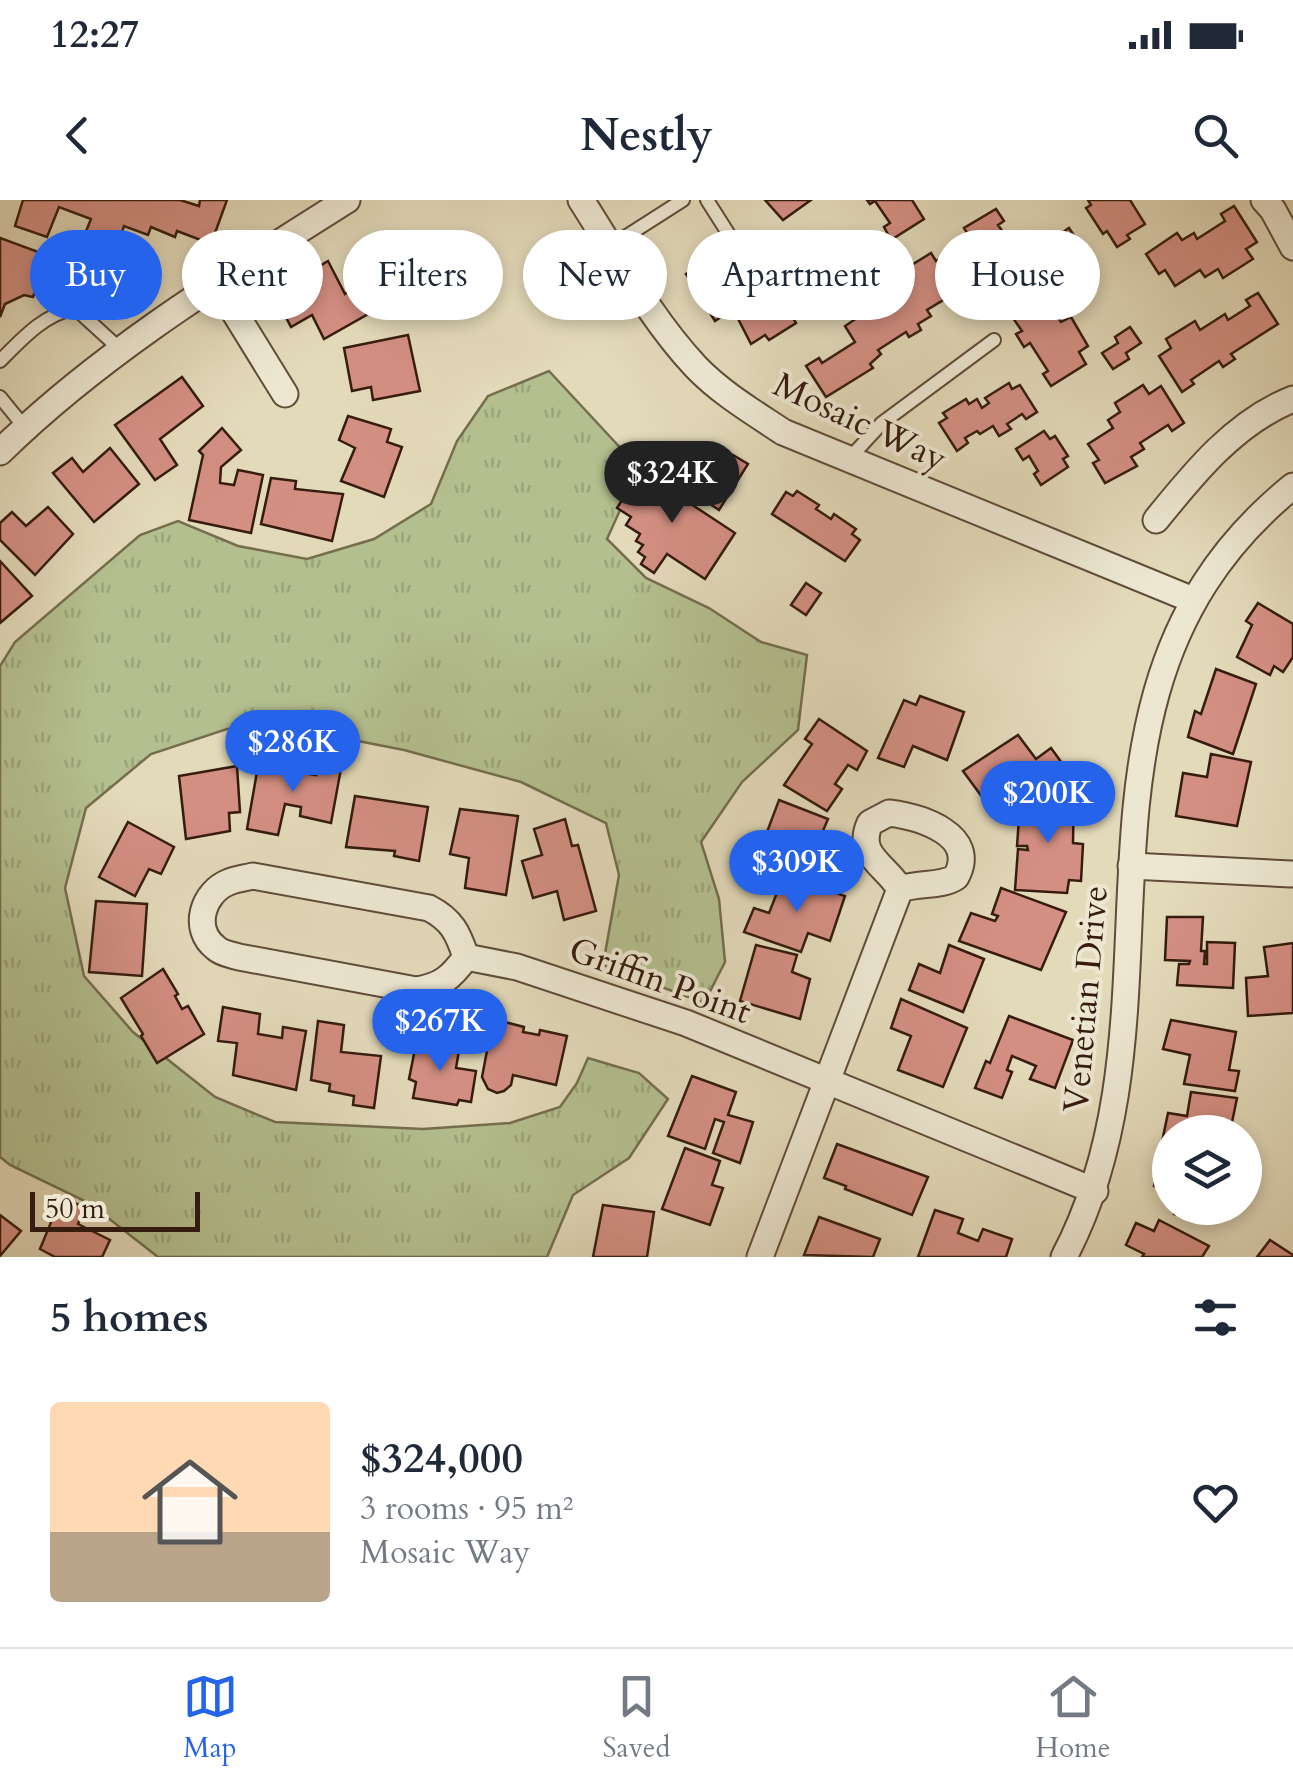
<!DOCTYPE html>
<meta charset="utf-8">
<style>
body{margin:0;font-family:Cardo,serif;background:#f6f6f7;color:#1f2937;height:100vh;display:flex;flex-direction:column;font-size:38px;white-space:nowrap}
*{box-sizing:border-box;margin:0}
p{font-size:32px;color:#747a83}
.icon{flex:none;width:55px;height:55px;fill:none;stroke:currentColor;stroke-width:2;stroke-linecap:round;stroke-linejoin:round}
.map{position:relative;height:1057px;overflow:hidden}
.sheet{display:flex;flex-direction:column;background:#fff;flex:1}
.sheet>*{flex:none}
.top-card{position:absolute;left:30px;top:30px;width:1235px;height:90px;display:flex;gap:20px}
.buttons{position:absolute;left:1152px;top:915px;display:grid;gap:20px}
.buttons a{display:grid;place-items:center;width:110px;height:110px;border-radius:50%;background:#fff;box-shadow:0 5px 15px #0003;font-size:50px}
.scale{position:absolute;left:30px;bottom:25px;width:170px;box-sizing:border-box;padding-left:10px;border:5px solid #351c0e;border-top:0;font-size:28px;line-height:35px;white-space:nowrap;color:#351c0e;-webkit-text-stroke:8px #ede7d2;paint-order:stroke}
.price{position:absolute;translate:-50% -85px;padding:0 22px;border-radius:35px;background:#2563eb;color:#fff;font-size:32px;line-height:65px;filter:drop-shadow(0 2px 5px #0008)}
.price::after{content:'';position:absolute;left:50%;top:60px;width:30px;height:22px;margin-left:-15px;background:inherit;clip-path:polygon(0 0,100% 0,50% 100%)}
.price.active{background:#222;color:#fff}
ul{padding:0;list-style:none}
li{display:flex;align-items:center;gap:30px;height:250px;padding:0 50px}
li span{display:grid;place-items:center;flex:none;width:280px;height:200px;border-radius:10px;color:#555}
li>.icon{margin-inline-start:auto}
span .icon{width:120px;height:120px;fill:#fffc;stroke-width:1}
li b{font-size:42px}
h2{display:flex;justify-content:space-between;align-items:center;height:120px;padding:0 50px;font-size:42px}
.pill{padding:0 35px;border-radius:45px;background:#fff;box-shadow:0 5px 15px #0003;font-size:35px;line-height:90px}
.pill.active{background:#2563eb;color:#fff}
.status{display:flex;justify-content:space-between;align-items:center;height:70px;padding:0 50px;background:#fff;direction:ltr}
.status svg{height:28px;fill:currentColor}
header{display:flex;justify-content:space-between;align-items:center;height:130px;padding:0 50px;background:#fff;font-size:45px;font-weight:700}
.tab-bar{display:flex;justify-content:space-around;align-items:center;height:140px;border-top:2px solid #e0e1e3;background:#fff;font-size:28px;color:#747a83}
.tab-bar a{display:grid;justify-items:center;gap:5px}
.tab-bar .active{color:#2563eb}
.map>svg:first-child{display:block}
.grass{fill:url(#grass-tufts);stroke:#746e4e;stroke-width:2.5}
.building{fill:#d48f83;stroke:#351c0e;stroke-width:2.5}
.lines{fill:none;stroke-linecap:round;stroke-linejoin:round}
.service-casing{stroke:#604c39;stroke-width:16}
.minor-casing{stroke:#604c39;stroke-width:29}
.service{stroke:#ede7d2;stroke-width:12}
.minor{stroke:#ede7d2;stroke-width:25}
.labels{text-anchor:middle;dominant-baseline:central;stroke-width:8;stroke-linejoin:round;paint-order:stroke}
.street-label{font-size:35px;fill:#351c0e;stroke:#ede7d2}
</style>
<div class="status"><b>12:27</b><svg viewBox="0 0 49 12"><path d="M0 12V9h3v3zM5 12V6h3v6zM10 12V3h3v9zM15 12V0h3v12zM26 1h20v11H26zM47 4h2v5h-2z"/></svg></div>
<header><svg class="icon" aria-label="back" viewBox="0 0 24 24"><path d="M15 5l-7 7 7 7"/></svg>Nestly<svg class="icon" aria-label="search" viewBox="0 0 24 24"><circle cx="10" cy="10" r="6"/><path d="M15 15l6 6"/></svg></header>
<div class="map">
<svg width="1293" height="1057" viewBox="0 0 1293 1057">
<defs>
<pattern id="grass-tufts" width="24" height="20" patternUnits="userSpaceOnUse" patternTransform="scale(2.5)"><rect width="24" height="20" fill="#b4bf8f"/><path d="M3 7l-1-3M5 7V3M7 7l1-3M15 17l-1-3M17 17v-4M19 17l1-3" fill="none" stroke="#9ba47a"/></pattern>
</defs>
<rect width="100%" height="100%" fill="#e3daba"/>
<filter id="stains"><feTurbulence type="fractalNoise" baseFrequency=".002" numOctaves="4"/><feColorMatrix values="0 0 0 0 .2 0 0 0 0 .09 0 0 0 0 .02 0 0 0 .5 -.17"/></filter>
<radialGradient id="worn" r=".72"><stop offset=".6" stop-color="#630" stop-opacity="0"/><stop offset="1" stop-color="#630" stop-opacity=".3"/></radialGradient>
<polygon class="grass" points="549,171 639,268 607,339 646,378 709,408 761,442 807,455 798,530 742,582 701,642 719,699 725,762 704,803 603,765 619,675 606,623 521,582 404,550 312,532 227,529 151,554 86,608 65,688 84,776 133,832 215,897 275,922 423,929 510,923 560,907 577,883 588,858 639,873 668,899 629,958 573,995 547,1057 158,1057 89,1003 10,965 0,957 0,466 15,442 140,335 178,321 238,346 307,359 374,339 431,304 457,241 488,196"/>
<g class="building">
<polygon points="23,0 180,0 199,6 200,0 227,0 211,44 177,31 175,37 151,27 148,35 124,26 116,49 108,46 103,60 78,51 91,19 59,7 47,37 15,26"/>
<polygon points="765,0 811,0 783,20"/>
<polygon points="867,0 912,0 924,19 891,40 884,27 890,23 875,1 870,4"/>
<polygon points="1088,0 1130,0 1145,24 1127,35 1130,39 1117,47 1107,31 1103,34 1086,8 1091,5"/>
<polygon points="1234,6 1257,42 1246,49 1253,59 1223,78 1218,69 1205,77 1200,70 1175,86 1165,70 1159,74 1146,54 1177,33 1182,40 1194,33 1197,39 1225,21 1221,14"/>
<polygon points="996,9 1004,21 998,25 1012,45 1019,43 1033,66 1042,61 1060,90 1051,98 1059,108 1054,112 1061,122 1071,117 1088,146 1079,152 1086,164 1051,186 1043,174 1048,171 1030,143 1024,147 1016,134 1022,131 1013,118 1019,115 1001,87 996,90 989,78 993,75 964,28"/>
<polygon points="1069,28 1079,43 1063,53 1054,38"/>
<polygon points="800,35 813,56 808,59 819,77 794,93 805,110 793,118 796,123 769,140 765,135 751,144 733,109 715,121 707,108 713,104 699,82 694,86 686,74 717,53 747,100 783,77 769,55"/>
<polygon points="0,38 49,56 33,97 24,95 5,104 0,117"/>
<polygon points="931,53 936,61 948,54 970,90 958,98 955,93 927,110 931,116 918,124 921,130 909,137 906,132 878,150 881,154 870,164 873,168 826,197 806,166 819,158 822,163 855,142 845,126 857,118 852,110 881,92 886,100 899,92 895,86 907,79 902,71"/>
<polygon points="328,61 345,94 362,83 377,109 324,139 312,115 291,127 274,94"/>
<polygon points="1258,93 1278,124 1231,154 1235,159 1223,167 1219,161 1191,180 1194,184 1182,192 1159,156 1171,148 1166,139 1195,121 1200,130 1225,114 1228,120 1250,106 1246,100"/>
<polygon points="1130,127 1141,143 1126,153 1129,159 1113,169 1102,153 1118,143 1115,137"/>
<polygon points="408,135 420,191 373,200 371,187 352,191 344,148"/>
<polygon points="182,177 203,206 160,239 177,265 155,280 115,225"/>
<polygon points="1009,183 1012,189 1020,185 1037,212 1026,219 1022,214 1007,224 1011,229 999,236 993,226 980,234 977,231 965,238 968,243 957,251 939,223 947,218 943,213 966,199 969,204 977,199 982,208 989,203 985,198"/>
<polygon points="1143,185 1149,194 1161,186 1184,223 1172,231 1168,225 1140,243 1144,249 1131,257 1137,266 1105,283 1093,263 1099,260 1088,244 1113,228 1108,220 1120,212 1115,203"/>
<polygon points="348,216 391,229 387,242 402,247 384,297 341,281 355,248 339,240"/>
<polygon points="222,228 241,250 221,267 220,283 234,285 238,270 263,275 251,333 189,320 203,255 199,251"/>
<polygon points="1044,231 1050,239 1055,236 1068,256 1063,259 1068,267 1041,285 1034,274 1038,271 1029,256 1023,260 1016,249"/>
<polygon points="110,248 139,284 94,322 53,273 72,258 83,272"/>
<polygon points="733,255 748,264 719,310 704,300"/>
<polygon points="645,265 666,279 662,285 735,333 705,379 667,354 654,373 641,364 645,357 638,352 643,345 636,341 640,334 626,325 631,317 617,308"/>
<polygon points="271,278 296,281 295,289 343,294 332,341 261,324"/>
<polygon points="797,291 819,305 816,309 831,319 834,314 856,329 852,334 860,340 845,361 772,314 786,292 793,296"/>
<polygon points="48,307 73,334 35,375 0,340 0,323 12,312 26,326"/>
<polygon points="0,361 32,396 0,423"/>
<polygon points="806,383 821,393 806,415 791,405"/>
<polygon points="1258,403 1293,424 1293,457 1283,472 1274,466 1270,475 1237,457 1252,425 1246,421"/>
<polygon points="1216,469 1256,484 1233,554 1188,537 1195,511 1201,514"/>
<polygon points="920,496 964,512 947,560 913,546 904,567 878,558 904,500 916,505"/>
<polygon points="819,519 867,551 857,570 848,565 835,584 842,589 827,611 784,585 812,544 805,539"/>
<polygon points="1018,535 1036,559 1051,548 1067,570 1013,603 1007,593 988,605 963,571"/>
<polygon points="1211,554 1251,562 1237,626 1176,616 1183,573 1207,577"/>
<polygon points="319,560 342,563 331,623 300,616 301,607 285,604 278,635 247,629 258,566 316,575"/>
<polygon points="237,566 240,612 229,613 230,631 186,639 179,576"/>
<polygon points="1053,587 1074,589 1073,643 1083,644 1081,681 1069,680 1067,693 1015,690 1018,649 1028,650 1027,646 1017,646 1020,604 1052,606"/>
<polygon points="355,596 428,607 419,661 394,656 395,651 346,647"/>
<polygon points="779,600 828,619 817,645 803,640 802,646 824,655 815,679 758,656"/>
<polygon points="460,609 518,616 506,695 465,688 469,658 450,654"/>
<polygon points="565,619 572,646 578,645 596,711 564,720 557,691 533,698 522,661 542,655 534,629"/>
<polygon points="128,622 174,647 161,674 149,669 135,696 99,677"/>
<polygon points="784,675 845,696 830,741 808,733 801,752 744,732 754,708 769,713"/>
<polygon points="1001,688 1066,712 1041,770 959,741 971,713 995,721 998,716 992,714"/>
<polygon points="96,701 147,704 142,776 89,772"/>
<polygon points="1167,717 1203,717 1201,751 1205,751 1204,764 1207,764 1207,742 1235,743 1233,788 1177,785 1179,764 1189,764 1190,761 1165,760"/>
<polygon points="1293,743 1293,813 1248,816 1246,778 1268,776 1264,747"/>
<polygon points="756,745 797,755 792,772 810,779 800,819 740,801"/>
<polygon points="949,745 984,759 963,812 909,790 919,764 940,773"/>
<polygon points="163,769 178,794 175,796 182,809 188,806 204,834 157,863 141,836 143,834 121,798"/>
<polygon points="901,799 967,828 943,887 898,870 911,836 891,828"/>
<polygon points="223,807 260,814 258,834 282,838 283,827 306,831 296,890 233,875 237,843 218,841"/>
<polygon points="1009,816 1073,840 1055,888 1030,879 1036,866 1012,856 1007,870 1012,872 1002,898 975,888 986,861 990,863"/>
<polygon points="493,819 524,827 523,832 539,835 540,830 567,836 556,885 513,875 511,885 504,891 497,893 488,889 482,877"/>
<polygon points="1171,820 1236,832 1229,870 1239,871 1235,891 1184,884 1190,855 1163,849"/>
<polygon points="318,821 344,825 341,852 381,856 374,908 353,905 354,896 329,891 330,884 311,880"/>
<polygon points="417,839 460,845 456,868 476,871 471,902 459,900 457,905 413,898 416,882 409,879"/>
<polygon points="692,876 736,892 728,915 753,922 740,963 713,953 724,922 715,919 705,949 668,936"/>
<polygon points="1191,892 1237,898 1230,932 1170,932 1170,943 1162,942 1168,913 1187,916"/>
<polygon points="837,944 928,977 912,1015 845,989 846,986 824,978"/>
<polygon points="685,948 720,961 712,985 723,988 710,1025 662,1009"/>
<polygon points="1160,953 1170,955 1170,989 1154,986"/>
<polygon points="61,998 85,1007 78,1024 110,1040 102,1057 55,1057 40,1049"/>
<polygon points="603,1005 654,1012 647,1057 593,1057"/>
<polygon points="1175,1008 1216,1008 1213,1022 1174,1014"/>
<polygon points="935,1010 963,1019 958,1033 978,1041 983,1029 1012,1039 1006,1057 918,1057"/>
<polygon points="0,1015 21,1031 0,1056"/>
<polygon points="819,1017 880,1039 873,1057 804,1055"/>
<polygon points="1159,1020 1209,1046 1202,1057 1142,1057 1144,1054 1126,1045 1136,1023 1154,1031"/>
<polygon points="1270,1040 1293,1055 1293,1057 1257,1057"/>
</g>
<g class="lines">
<defs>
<g id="service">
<polyline points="707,0 740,52"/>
<polyline points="611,46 683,0"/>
<path d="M 0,161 C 22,139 43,115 75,108 L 122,151"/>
<polyline points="0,197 26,229"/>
<polyline points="848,260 882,223 994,140"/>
</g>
<g id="minor">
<path d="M 581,0 C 617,56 650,118 696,167 C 721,193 753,212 783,232 L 1193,400"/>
<polyline points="1264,0 1273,10 1293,47"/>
<polyline points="217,84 285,194"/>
<path d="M 0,252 C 102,152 227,76 347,0"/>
<path d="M 1156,320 C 1194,273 1235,222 1293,199"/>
<path d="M 889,613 C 921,617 979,635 956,677 C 941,687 919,682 900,689 C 886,665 855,655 870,623 Z"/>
<polyline points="1131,666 1291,674"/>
<path d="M 253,676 L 429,708 C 452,720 458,733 466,757 C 451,778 441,786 416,790 L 239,757 C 232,755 221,753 216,748 C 191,729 203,692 229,682 C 236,679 245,678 253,676 Z"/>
<polyline points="466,757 517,767 686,823 1095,991"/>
<polyline points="760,1057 900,689"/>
<path d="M 1064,1057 C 1198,803 1036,494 1293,286"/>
</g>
</defs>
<use href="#service" class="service-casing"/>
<use href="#minor" class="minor-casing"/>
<use href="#service" class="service"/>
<use href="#minor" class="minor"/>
</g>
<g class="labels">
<g class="street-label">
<text transform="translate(860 222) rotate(25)">Mosaic Way</text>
<text transform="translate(660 781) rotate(20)">Griffin Point</text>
<text transform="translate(1086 799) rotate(-85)">Venetian Drive</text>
</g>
</g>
<rect width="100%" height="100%" filter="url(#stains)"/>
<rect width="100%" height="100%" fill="url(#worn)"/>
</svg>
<div class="buttons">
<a><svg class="icon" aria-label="layers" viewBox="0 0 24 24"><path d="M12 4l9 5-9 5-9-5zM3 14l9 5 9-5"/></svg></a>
</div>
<div class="scale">50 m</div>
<b class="price active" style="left:672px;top:326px">$324K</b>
<b class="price" style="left:293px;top:595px">$286K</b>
<b class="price" style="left:1048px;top:646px">$200K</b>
<b class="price" style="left:797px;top:715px">$309K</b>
<b class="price" style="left:440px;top:874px">$267K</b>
<div class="top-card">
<a class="pill active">Buy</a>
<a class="pill">Rent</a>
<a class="pill">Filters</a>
<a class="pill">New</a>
<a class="pill">Apartment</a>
<a class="pill">House</a>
</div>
</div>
<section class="sheet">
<h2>5 homes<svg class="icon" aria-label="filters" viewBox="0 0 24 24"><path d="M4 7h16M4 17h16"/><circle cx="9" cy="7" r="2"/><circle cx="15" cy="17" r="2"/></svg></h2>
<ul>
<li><span style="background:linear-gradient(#ffd9b3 65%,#b9a48a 0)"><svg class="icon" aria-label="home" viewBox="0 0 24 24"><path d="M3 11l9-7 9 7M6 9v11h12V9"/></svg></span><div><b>$324,000</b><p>3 rooms · 95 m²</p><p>Mosaic Way</p></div><svg class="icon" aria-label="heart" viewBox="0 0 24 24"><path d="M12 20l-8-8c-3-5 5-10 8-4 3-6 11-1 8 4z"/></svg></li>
</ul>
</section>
<nav class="tab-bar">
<a class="active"><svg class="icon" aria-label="map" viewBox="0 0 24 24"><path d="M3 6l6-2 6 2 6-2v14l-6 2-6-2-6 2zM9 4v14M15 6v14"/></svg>Map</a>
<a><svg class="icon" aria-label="saved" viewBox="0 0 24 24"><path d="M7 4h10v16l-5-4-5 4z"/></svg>Saved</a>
<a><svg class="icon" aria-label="home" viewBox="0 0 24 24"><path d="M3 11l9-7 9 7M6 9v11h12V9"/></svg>Home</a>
</nav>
